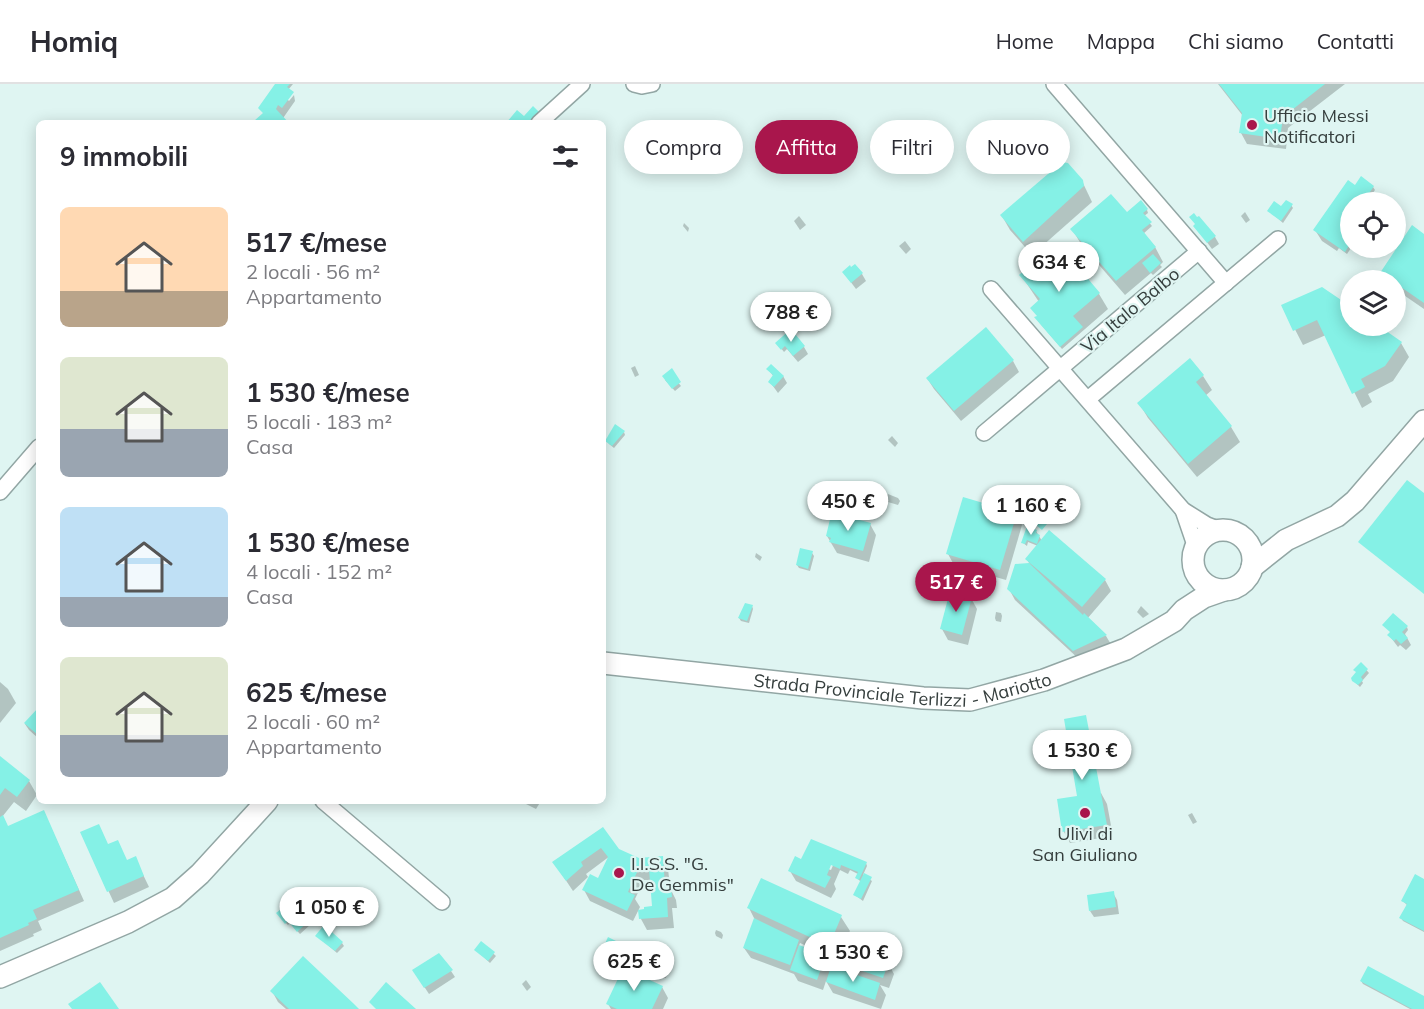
<!DOCTYPE html>
<html lang="it">
<meta charset="utf-8">
<style>
body{margin:0;font-family:Mulish,sans-serif;background:#f2f2f3;color:#2b2b33;height:100vh;display:flex;flex-direction:column;font-size:22px;white-space:nowrap}
*{box-sizing:border-box;margin:0}
p{font-size:20px;color:#7c7c81}
.icon{flex:none;width:33px;height:33px;fill:none;stroke:currentColor;stroke-width:2;stroke-linecap:round;stroke-linejoin:round}
.map{position:relative;flex:1;overflow:hidden}
.sheet{position:absolute;left:36px;top:36px;width:570px;height:684px;display:flex;flex-direction:column;background:#fff;border-radius:9px;box-shadow:0 3px 15px #0003}
.sheet>*{flex:none}
.banner{position:absolute;left:624px;top:36px;width:570px;height:54px;display:flex;gap:12px}
.buttons{position:absolute;left:1340px;top:108px;display:grid;gap:12px}
.buttons a{display:grid;place-items:center;width:66px;height:66px;border-radius:50%;background:#fff;box-shadow:0 3px 15px #0003;font-size:30px}
.price{position:absolute;translate:-50% -51px;padding:0 14px;border-radius:21px;background:#fff;color:#222;font-size:20px;line-height:39px;filter:drop-shadow(0 2px 3px #0008)}
.price::after{content:'';position:absolute;left:50%;top:36px;width:18px;height:14px;margin-left:-9px;background:inherit;clip-path:polygon(0 0,100% 0,50% 100%)}
.price.active{background:#a9164c;color:#fff}
ul{padding:0;list-style:none}
li{display:flex;align-items:center;gap:18px;height:150px;padding:0 24px}
li span{display:grid;place-items:center;flex:none;width:168px;height:120px;border-radius:9px;color:#555}
li>.icon{margin-inline-start:auto}
span .icon{width:72px;height:72px;fill:#fffc;stroke-width:1}
li b{font-size:26px}
h2{display:flex;justify-content:space-between;align-items:center;height:72px;padding:0 24px;font-size:26px}
.pill{padding:0 21px;border-radius:27px;background:#fff;box-shadow:0 3px 15px #0003;font-size:21px;line-height:54px}
.pill.active{background:#a9164c;color:#fff}
header{display:flex;align-items:center;gap:36px;box-sizing:border-box;height:84px;padding:0 30px;background:#fff;border-bottom:2px solid #e1e1e2}
header strong{font-size:28px}
nav{display:flex;gap:33px;margin-inline-start:auto;font-size:21px}
.map>svg:first-child{display:block}
.shadow{fill:#0003;fill-rule:evenodd}
.building{fill:#85f1e6}
.lines{fill:none;stroke-linecap:round;stroke-linejoin:round}
.minor-casing{stroke:#92a6a4;stroke-width:18}
.secondary-casing{stroke:#92a6a4;stroke-width:24}
.minor{stroke:#fff;stroke-width:15}
.secondary{stroke:#fff;stroke-width:21}
.poi-dot{fill:#a9164c;stroke:#dff5f2;stroke-width:2}
.labels{text-anchor:middle;dominant-baseline:central;stroke-width:4.5;stroke-linejoin:round;paint-order:stroke}
.poi-label{font-size:18px;fill:#353e3d;stroke:#dff5f2;text-anchor:start}
.street-label{font-size:18px;fill:#353e3d;stroke:#dff5f2}
</style>
<header>
<strong>Homiq</strong>
<nav><a>Home</a><a>Mappa</a><a>Chi siamo</a><a>Contatti</a></nav>
</header>
<div class="map">
<svg width="1424" height="925" viewBox="0 0 1424 925">
<rect width="100%" height="100%" fill="#dff5f2"/>
<g class="shadow">
<polygon points="277,0 293,0 288,6 287,15 289,17 294,11 295,17 281,37 283,39 257,39 264,30 260,24"/>
<polygon points="1218,0 1345,0 1288,44 1286,65 1247,60 1241,49 1243,32"/>
<polygon points="1082,97 1092,118 1032,171 1010,146 1002,132"/>
<polygon points="1355,103 1373,103 1375,106 1370,113 1377,118 1350,118 1351,164 1347,170 1339,164 1337,167 1322,157 1315,146"/>
<polygon points="1291,121 1293,124 1283,139 1269,127"/>
<polygon points="1147,126 1148,129 1144,132 1152,142 1143,150 1155,163 1163,178 1160,181 1162,183 1153,191 1151,189 1125,211 1081,160 1072,145"/>
<polygon points="1245,128 1250,136 1246,139 1241,132"/>
<polygon points="799,132 806,141 800,146 794,137"/>
<polygon points="684,139 689,144 688,148 683,142"/>
<polygon points="1195,142 1215,153 1219,160 1212,165"/>
<polygon points="1424,151 1424,225 1395,205 1395,196 1386,196 1382,189"/>
<polygon points="905,157 911,165 906,170 899,162"/>
<polygon points="1057,160 1099,210 1108,225 1062,265 1038,237 1039,218 1021,191"/>
<polygon points="844,189 862,190 866,197 856,205"/>
<polygon points="1283,222 1350,224 1350,242 1376,242 1401,259 1409,273 1393,297 1368,310 1372,318 1362,324 1326,251 1303,261"/>
<polygon points="777,259 804,263 808,270 798,278 787,265 784,268"/>
<polygon points="1013,277 1019,288 961,337 934,305 927,294"/>
<polygon points="635,282 639,291 635,293 631,284"/>
<polygon points="768,285 783,292 787,299 778,309 770,298 774,293"/>
<polygon points="1203,292 1212,306 1205,312 1231,343 1240,358 1197,393 1148,334 1139,319"/>
<polygon points="665,296 677,297 681,302 675,307"/>
<polygon points="624,348 625,351 614,364 609,360 607,357"/>
<polygon points="892,352 898,359 895,363 888,356"/>
<polygon points="888,410 898,414 900,417 898,421 888,418 886,415"/>
<polygon points="1016,430 1022,441 1006,496 954,481 948,470"/>
<polygon points="870,440 876,451 869,478 837,469 827,452"/>
<polygon points="1036,447 1042,457 1105,496 1111,507 1087,535 1106,552 1112,562 1081,577 1015,516 1009,505 1030,481 1027,475 1038,462 1028,458 1027,462 1023,459"/>
<polygon points="756,469 762,473 760,477 755,473"/>
<polygon points="812,469 814,472 810,487 799,484 797,481"/>
<polygon points="971,514 977,525 968,561 948,556 942,545"/>
<polygon points="752,522 753,525 749,539 741,537 739,534"/>
<polygon points="1141,522 1149,530 1143,534 1137,528"/>
<polygon points="996,528 1001,529 1002,532 1001,538 996,537 995,534"/>
<polygon points="1407,543 1408,546 1405,550 1411,561 1406,566 1400,561 1398,563 1389,551"/>
<polygon points="1361,580 1369,589 1362,597 1363,599 1360,603 1353,596"/>
<polygon points="0,598 8,605 16,619 0,639"/>
<polygon points="39,625 39,655 29,646 25,640"/>
<polygon points="0,674 29,697 37,711 26,727 14,718 2,733 8,744 44,728 84,817 38,837 42,846 33,850 34,852 0,867"/>
<polygon points="1101,709 1107,720 1113,752 1070,759 1064,748 1059,716"/>
<polygon points="520,717 541,717 536,725"/>
<polygon points="1192,729 1197,738 1193,740 1188,731"/>
<path d="M 602,745 L 618,766 L 638,775 L 662,773 L 668,784 L 670,804 L 676,816 L 677,824 L 672,824 L 674,844 L 647,846 L 641,835 L 640,827 L 654,824 L 651,796 L 644,796 L 635,815 L 640,823 L 633,837 L 590,817 L 584,806 L 599,796 L 610,772 L 586,790 L 588,793 L 573,807 L 561,789 ZM 645,784 L 648,787 L 631,788 Z"/>
<polygon points="82,749 108,761 127,777 135,774 149,803 114,819"/>
<path d="M 812,757 L 866,779 L 867,782 L 863,791 L 872,797 L 863,817 L 855,811 L 861,798 L 857,794 L 858,790 L 850,786 L 848,790 L 840,786 L 834,800 L 836,805 L 831,814 L 796,797 L 790,787 L 796,774 L 802,777 ZM 835,769 L 838,770 L 831,786 L 828,785 Z"/>
<polygon points="1424,796 1424,848 1403,837 1401,834 1408,822 1403,817"/>
<polygon points="1113,809 1117,816 1119,830 1094,833 1090,827"/>
<polygon points="291,819 310,841 300,850 290,839 288,841 279,832"/>
<path d="M 749,824 L 841,833 L 850,847 L 847,852 L 855,858 L 852,866 L 888,879 L 894,890 L 889,904 L 880,901 L 886,911 L 881,925 L 833,909 L 826,897 L 823,906 L 798,897 L 794,890 L 751,874 L 744,864 L 755,836 ZM 800,859 L 818,867 L 817,869 L 799,862 ZM 823,869 L 836,875 L 841,887 L 832,884 Z"/>
<polygon points="716,846 721,848 723,851 722,855 716,852 715,849"/>
<polygon points="317,852 342,859 344,862 337,869"/>
<polygon points="481,859 496,872 490,879 476,866"/>
<polygon points="617,859 623,870 619,878 611,875 604,864"/>
<polygon points="885,859 891,861 893,864 891,868 885,866 884,863"/>
<polygon points="660,876 667,887 666,894 658,894 652,883"/>
<polygon points="414,887 451,887 455,893 429,910"/>
<polygon points="526,896 531,903 527,907 522,900"/>
<polygon points="1361,897 1424,914 1424,925 1410,925 1363,900"/>
<polygon points="662,903 668,914 663,925 611,925 608,920"/>
<polygon points="272,907 357,925 286,925 278,918"/>
</g>
<g class="building">
<polygon points="275,0 290,0 287,3 294,8 282,24 278,21 276,25 289,39 256,39 254,37 263,29 258,24"/>
<polygon points="1219,0 1325,0 1283,33 1280,55 1239,49 1242,29"/>
<polygon points="533,22 541,30 533,39 506,39 517,26 524,32"/>
<polygon points="1062,78 1068,79 1083,96 1084,102 1023,158 1000,131"/>
<polygon points="1361,92 1374,102 1368,111 1380,118 1350,118 1350,160 1345,168 1313,146 1348,96 1355,101"/>
<polygon points="1111,110 1127,128 1141,116 1148,125 1143,129 1152,138 1142,146 1156,163 1116,197 1070,145"/>
<polygon points="1286,116 1293,120 1281,137 1267,127 1274,117 1281,122"/>
<polygon points="1194,129 1197,133 1199,132 1216,152 1207,159 1193,142 1195,140 1189,133"/>
<polygon points="1412,141 1424,150 1424,219 1395,199 1395,196 1391,196 1380,189"/>
<polygon points="1057,158 1100,209 1073,232 1083,243 1060,263 1034,233 1037,232 1030,224 1040,215 1019,191"/>
<polygon points="1153,170 1161,179 1150,189 1142,179"/>
<polygon points="855,180 863,189 851,199 842,188 850,181 851,183"/>
<polygon points="1322,203 1350,222 1350,242 1379,242 1402,258 1385,282 1361,295 1365,303 1352,310 1317,236 1293,247 1281,221"/>
<polygon points="986,243 1014,276 954,327 926,294"/>
<polygon points="791,245 805,262 793,272 785,262 781,266 775,259"/>
<polygon points="1190,274 1204,291 1196,298 1232,342 1188,380 1137,319"/>
<polygon points="771,280 784,292 774,303 768,298 773,291 766,285"/>
<polygon points="672,284 681,298 672,305 662,292"/>
<polygon points="615,340 625,347 612,362 605,357"/>
<polygon points="1407,396 1424,409 1424,510 1358,458"/>
<polygon points="963,413 1017,429 1000,486 946,470"/>
<polygon points="1033,427 1047,440 1042,446 1029,435"/>
<polygon points="837,430 871,439 863,467 829,458 831,454 826,452 831,431 836,432"/>
<polygon points="1027,442 1037,446 1036,449 1040,451 1037,460 1027,456 1025,460 1021,459"/>
<polygon points="1049,446 1106,495 1082,523 1025,475"/>
<polygon points="800,464 813,467 808,485 796,481"/>
<polygon points="1029,479 1083,531 1084,529 1107,551 1073,567 1007,505 1015,480"/>
<polygon points="950,507 972,513 962,551 940,545"/>
<polygon points="745,519 753,521 747,537 738,534"/>
<polygon points="1393,529 1408,542 1402,548 1408,554 1401,560 1396,555 1394,557 1387,551 1390,548 1382,541"/>
<polygon points="1361,578 1368,585 1361,593 1363,596 1358,601 1352,597 1351,594 1356,588 1353,586"/>
<polygon points="39,623 39,652 24,639"/>
<polygon points="1086,631 1107,741 1062,748 1057,715 1077,712 1064,635"/>
<polygon points="0,672 30,696 17,713 5,704 0,711"/>
<polygon points="44,726 79,806 33,826 37,835 28,839 29,841 0,854 0,733 3,731 8,742"/>
<polygon points="99,740 108,760 118,756 127,776 136,772 144,792 107,808 80,748"/>
<polygon points="603,743 619,765 639,774 663,772 665,803 671,803 672,813 667,814 668,833 639,835 638,826 644,825 644,823 652,822 649,785 638,786 628,808 635,811 627,827 582,806 590,790 598,794 608,773 601,764 581,778 583,782 566,797 552,778"/>
<polygon points="811,755 867,778 859,796 855,794 858,788 841,781 840,785 831,781 827,791 831,793 825,804 788,787 795,772 801,775"/>
<polygon points="864,789 872,793 861,815 853,811"/>
<polygon points="1415,790 1424,795 1424,847 1399,834 1407,820 1401,817"/>
<polygon points="761,794 842,831 829,862 747,824"/>
<polygon points="1114,807 1116,823 1089,827 1087,811"/>
<polygon points="291,817 309,837 297,848 288,837 285,840 276,829"/>
<polygon points="754,834 799,856 790,881 743,864"/>
<polygon points="324,841 343,858 335,867 315,852"/>
<polygon points="608,853 618,858 613,868 603,864"/>
<polygon points="481,857 495,868 488,877 474,866"/>
<polygon points="839,860 889,877 883,894 833,877"/>
<polygon points="799,861 826,871 817,896 790,886"/>
<polygon points="439,869 453,886 424,904 412,886"/>
<polygon points="303,872 354,920 359,925 289,925 270,907"/>
<polygon points="651,874 661,875 661,884 650,883"/>
<polygon points="831,882 880,899 875,916 826,898"/>
<polygon points="1368,882 1424,912 1424,925 1412,925 1360,897"/>
<polygon points="623,884 663,902 652,925 617,925 606,920"/>
<polygon points="100,898 119,925 72,925 68,920"/>
<polygon points="386,898 416,925 376,925 369,918"/>
</g>
<g class="lines">
<defs>
<g id="minor">
<polyline points="634,0 642,2 652,0"/>
<polyline points="1054,0 1226,199"/>
<polyline points="539,39 582,0"/>
<polyline points="991,205 1183,426 1207,441 1220,446"/>
<polyline points="1088,315 1278,155"/>
<polyline points="984,349 1199,167"/>
<polyline points="0,408 39,363"/>
<polyline points="1183,426 1196,464"/>
<polyline points="323,717 442,818"/>
</g>
<g id="secondary">
<circle cx="1223" cy="476" r="30"/>
<polyline points="1252,483 1286,456 1337,432 1355,417 1424,337"/>
<path id="s1" d="M 603,579 L 923,614 L 970,616 L 1044,596 L 1126,565 L 1174,537 L 1184,526 L 1204,513 L 1224,506"/>
<polyline points="0,893 128,838 173,814 200,790 267,717"/>
</g>
</defs>
<use href="#minor" class="minor-casing"/>
<use href="#secondary" class="secondary-casing"/>
<use href="#minor" class="minor"/>
<use href="#secondary" class="secondary"/>
</g>
<g class="poi-dot">
<circle cx="1252" cy="41" r="6"/>
<circle cx="1085" cy="729" r="6"/>
<circle cx="619" cy="789" r="6"/>
</g>
<g class="labels">
<g class="poi-label">
<text x="1264" y="31">Ufficio Messi<tspan x="1264" dy="21">Notificatori</tspan></text>
<text x="1085" y="749" text-anchor="middle">Ulivi di<tspan x="1085" dy="21">San Giuliano</tspan></text>
<text x="631" y="779">I.I.S.S. "G.<tspan x="631" dy="21">De Gemmis"</tspan></text>
</g>
<g class="street-label">
<text transform="translate(1130 226) rotate(-40)">Via Italo Balbo</text>
<text stroke="none"><textPath href="#s1" startOffset="302">Strada Provinciale Terlizzi - Mariotto</textPath></text>
</g>
</g>
</svg>
<div class="buttons">
<a><svg class="icon" aria-label="locate" viewBox="0 0 24 24"><circle cx="12" cy="12" r="6"/><path d="M12 2v4M12 18v4M2 12h4M18 12h4"/></svg></a>
<a><svg class="icon" aria-label="layers" viewBox="0 0 24 24"><path d="M12 4l9 5-9 5-9-5zM3 14l9 5 9-5"/></svg></a>
</div>
<b class="price" style="left:1059px;top:209px">634 €</b>
<b class="price" style="left:791px;top:259px">788 €</b>
<b class="price" style="left:848px;top:448px">450 €</b>
<b class="price" style="left:1031px;top:452px">1 160 €</b>
<b class="price active" style="left:956px;top:529px">517 €</b>
<b class="price" style="left:1082px;top:697px">1 530 €</b>
<b class="price" style="left:329px;top:854px">1 050 €</b>
<b class="price" style="left:853px;top:899px">1 530 €</b>
<b class="price" style="left:634px;top:908px">625 €</b>
<div class="banner">
<a class="pill">Compra</a>
<a class="pill active">Affitta</a>
<a class="pill">Filtri</a>
<a class="pill">Nuovo</a>
</div>
<section class="sheet">
<h2>9 immobili<svg class="icon" aria-label="filters" viewBox="0 0 24 24"><path d="M4 7h16M4 17h16"/><circle cx="9" cy="7" r="2"/><circle cx="15" cy="17" r="2"/></svg></h2>
<ul>
<li><span style="background:linear-gradient(#ffd9b3 70%,#b9a48a 0)"><svg class="icon" aria-label="home" viewBox="0 0 24 24"><path d="M3 11l9-7 9 7M6 9v11h12V9"/></svg></span><div><b>517 €/mese</b><p>2 locali · 56 m²</p><p>Appartamento</p></div></li>
<li><span style="background:linear-gradient(#dfe7d0 60%,#9aa5b1 0)"><svg class="icon" aria-label="home" viewBox="0 0 24 24"><path d="M3 11l9-7 9 7M6 9v11h12V9"/></svg></span><div><b>1 530 €/mese</b><p>5 locali · 183 m²</p><p>Casa</p></div></li>
<li><span style="background:linear-gradient(#bfe0f5 75%,#9aa5b1 0)"><svg class="icon" aria-label="home" viewBox="0 0 24 24"><path d="M3 11l9-7 9 7M6 9v11h12V9"/></svg></span><div><b>1 530 €/mese</b><p>4 locali · 152 m²</p><p>Casa</p></div></li>
<li><span style="background:linear-gradient(#dfe7d0 65%,#9aa5b1 0)"><svg class="icon" aria-label="home" viewBox="0 0 24 24"><path d="M3 11l9-7 9 7M6 9v11h12V9"/></svg></span><div><b>625 €/mese</b><p>2 locali · 60 m²</p><p>Appartamento</p></div></li>
</ul>
</section>
</div>
